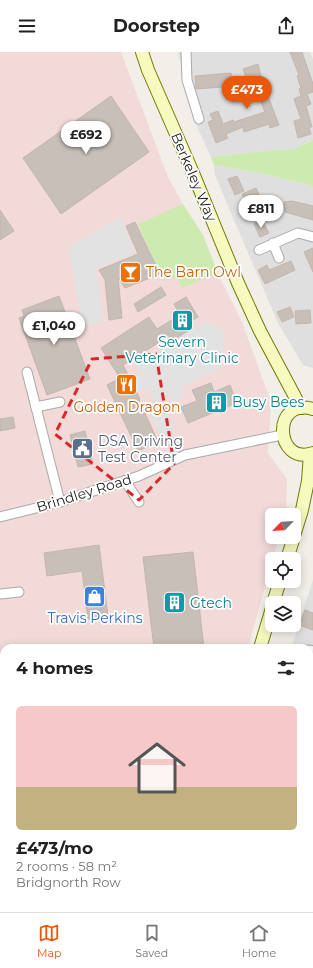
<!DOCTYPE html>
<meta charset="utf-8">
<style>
body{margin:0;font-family:Montserrat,sans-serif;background:#f6f6f6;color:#222;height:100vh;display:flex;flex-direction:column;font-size:15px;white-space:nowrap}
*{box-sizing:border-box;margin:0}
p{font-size:13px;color:#767676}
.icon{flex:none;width:22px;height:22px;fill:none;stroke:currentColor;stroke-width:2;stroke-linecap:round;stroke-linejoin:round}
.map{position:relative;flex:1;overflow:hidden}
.side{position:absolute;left:0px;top:592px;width:313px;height:268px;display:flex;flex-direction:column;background:#fff;border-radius:12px 12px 0 0;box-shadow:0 2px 10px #0003}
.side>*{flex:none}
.needle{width:26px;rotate:245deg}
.fabs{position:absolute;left:265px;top:456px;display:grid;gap:8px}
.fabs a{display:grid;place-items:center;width:36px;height:36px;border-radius:6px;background:#fff;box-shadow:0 2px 10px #0003;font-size:20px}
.price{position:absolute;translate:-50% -34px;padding:0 9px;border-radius:14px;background:#fff;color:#222;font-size:13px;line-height:26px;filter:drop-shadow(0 1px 2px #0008)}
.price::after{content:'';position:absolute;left:50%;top:24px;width:12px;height:9px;margin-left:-6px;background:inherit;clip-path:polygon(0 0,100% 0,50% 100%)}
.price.on{background:#ea580c;color:#fff}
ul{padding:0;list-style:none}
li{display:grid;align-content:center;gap:8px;height:212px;padding:0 16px}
li span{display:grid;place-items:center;height:124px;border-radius:6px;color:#555}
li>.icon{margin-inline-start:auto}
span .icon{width:72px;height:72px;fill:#fffc;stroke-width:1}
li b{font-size:17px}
h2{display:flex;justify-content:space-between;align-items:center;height:48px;padding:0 16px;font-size:17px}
header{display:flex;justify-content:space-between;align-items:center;height:52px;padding:0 16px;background:#fff;font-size:18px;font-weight:700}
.tabs{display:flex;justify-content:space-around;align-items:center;height:56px;border-top:1px solid #e0e0e0;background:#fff;font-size:11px;color:#767676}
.tabs a{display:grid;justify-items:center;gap:2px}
.tabs .on{color:#ea580c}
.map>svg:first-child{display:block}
.residential{fill:#e0dfdf}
.commercial{fill:#f2dad9}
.grass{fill:#cdebb0}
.parking{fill:#e2e2e2}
.building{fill:#c7bfb8;stroke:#c4b6ab}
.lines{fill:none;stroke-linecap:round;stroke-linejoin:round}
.minor-casing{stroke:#a9a9a9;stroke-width:11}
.secondary-casing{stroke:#707d05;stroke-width:14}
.minor{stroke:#fff;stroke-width:9}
.secondary{stroke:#f7fabf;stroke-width:12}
.marked{fill:none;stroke:#d62828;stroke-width:3;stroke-dasharray:8 5;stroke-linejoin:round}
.labels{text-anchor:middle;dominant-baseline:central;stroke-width:3.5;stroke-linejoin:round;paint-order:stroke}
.street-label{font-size:14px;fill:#222;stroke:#fff}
.food-label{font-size:14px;fill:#c56008;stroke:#fff;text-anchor:start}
.culture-label{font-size:14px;fill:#0d838f;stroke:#fff;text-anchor:start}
.service-label{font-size:14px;fill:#4e5e75;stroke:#fff;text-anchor:start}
.shop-label{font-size:14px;fill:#366cbe;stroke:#fff}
</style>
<header><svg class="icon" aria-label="menu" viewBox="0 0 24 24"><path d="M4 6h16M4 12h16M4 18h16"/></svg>Doorstep<svg class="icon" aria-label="share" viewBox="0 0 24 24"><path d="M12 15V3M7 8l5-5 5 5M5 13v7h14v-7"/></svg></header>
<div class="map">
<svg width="313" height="860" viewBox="0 0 313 860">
<rect width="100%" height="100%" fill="#f2efe9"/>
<g class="residential">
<polygon points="178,0 310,0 313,7 313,88 294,97 254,100 211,105 193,66"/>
<polygon points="214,113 259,121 305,132 313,135 313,316 303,313 278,271 225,147 215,123"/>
<polygon points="313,528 313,860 215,860 216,856 309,856 309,596 291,596"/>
</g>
<polygon class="commercial" points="0,0 121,0 168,125 197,178 242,270 271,350 268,401 287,427 286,459 285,463 272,463 272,485 279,485 248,596 4,596 4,856 169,856 168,860 0,860"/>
<g class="grass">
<polygon points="313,88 313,135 305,132 259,121 214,113 211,105 254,100 294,97"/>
<polygon points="183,152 203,183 218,221 182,236 178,227 160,223 138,172"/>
</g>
<g class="parking">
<polygon points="121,165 135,201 96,217 103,270 82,273 69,194"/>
<polygon points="205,269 221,276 225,284 220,316 180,336 184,345 172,350 169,343 160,347 174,379 160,384 148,359 157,355 149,336 140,340 133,326 141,322 136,313 168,294"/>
<polygon points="56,856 130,856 131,860 57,860"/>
</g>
<g class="building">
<polygon points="290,0 302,0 313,32 313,40 307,42 311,52 306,54 312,75 309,75 311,82 298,86 294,69 301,67 294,47 301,44 299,37 301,36 297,24 299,23"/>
<polygon points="258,12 262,28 279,73 270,76 269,72 244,80 243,75 226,82 228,86 216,91 208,70 213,68 210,62 218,59 223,72 233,68 234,70 265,60 259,45 256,46 254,41 252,42 243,17"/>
<polygon points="231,21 232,38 223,39 222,35 196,37 195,24"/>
<polygon points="111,44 149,100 61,162 23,106"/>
<polygon points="237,124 244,139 235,143 228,127"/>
<polygon points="256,136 267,159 253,166 242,142"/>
<polygon points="292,149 313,154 313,168 285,160 284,150"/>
<polygon points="0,158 14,179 0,188"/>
<polygon points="262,168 269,181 260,185 254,172"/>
<polygon points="135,170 160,222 125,236 118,225 122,266 109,268 105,228 99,218 138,202 126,174"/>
<polygon points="313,196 313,220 304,200"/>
<polygon points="291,209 295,218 265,232 258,218 267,213 269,218"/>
<polygon points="161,235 166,243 138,260 134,252"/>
<polygon points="59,244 90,327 47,343 19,266 24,264 22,258"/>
<polygon points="186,245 198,265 187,271 191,277 172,289 169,284 123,313 140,347 139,348 158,390 138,399 107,333 120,326 101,296 149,265 157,277 180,263 174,252"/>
<polygon points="290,255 294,265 282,270 277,260"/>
<polygon points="310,258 311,271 296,272 295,259"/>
<polygon points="211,331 214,340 230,333 237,351 188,371 181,355 197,349 192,338"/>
<polygon points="13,365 15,376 0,379 0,367"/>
<polygon points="85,379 93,412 78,415 70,383"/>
<polygon points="99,493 108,564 88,567 82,519 47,524 44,501"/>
<polygon points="193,500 204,596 154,596 143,505"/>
<polygon points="305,558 313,561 313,578 299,573"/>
</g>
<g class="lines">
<defs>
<g id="minor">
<polyline points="186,0 187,28 199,67"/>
<polyline points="273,191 279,206"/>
<polyline points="259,198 298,181 313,185"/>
<polyline points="27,320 60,450"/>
<polyline points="36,355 60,350"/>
<polyline points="125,429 139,450"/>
<polyline points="0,465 60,450 139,424 185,403 282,383"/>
<polyline points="0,542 19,540"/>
<polyline points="309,598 313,599"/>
<polyline points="309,702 313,704"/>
<polyline points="309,733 313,731"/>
</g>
<g id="secondary">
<polyline points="142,0 148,18 193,121 238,231 260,279 301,356"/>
<path d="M 313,357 C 271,345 275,414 313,401"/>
<polyline points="294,484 302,458 308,429 310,402"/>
<polyline points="287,507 294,485"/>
<polyline points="273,551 280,529"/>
<polyline points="260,596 272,556"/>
<polyline points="180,860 181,856"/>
</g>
</defs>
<use href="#minor" class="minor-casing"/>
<use href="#secondary" class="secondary-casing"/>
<use href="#minor" class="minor"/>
<use href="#secondary" class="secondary"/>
</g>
<path class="marked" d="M 156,302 L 174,412 L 139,448 L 55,382 L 92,307 Z"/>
<defs>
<symbol id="bar-square" viewBox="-11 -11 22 22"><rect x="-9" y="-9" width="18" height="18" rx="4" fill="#e8710a" stroke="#fff"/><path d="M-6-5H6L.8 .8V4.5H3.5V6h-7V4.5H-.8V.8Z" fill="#fff"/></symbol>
<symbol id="building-square" viewBox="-11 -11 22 22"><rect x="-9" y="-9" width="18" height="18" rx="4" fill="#0f9aa8" stroke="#fff"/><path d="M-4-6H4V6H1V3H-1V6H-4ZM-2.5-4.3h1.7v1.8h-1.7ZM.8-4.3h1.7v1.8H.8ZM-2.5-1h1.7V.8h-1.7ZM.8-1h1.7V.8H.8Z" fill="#fff"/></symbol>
<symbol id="restaurant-square" viewBox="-11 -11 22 22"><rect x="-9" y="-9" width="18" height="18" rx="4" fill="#e8710a" stroke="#fff"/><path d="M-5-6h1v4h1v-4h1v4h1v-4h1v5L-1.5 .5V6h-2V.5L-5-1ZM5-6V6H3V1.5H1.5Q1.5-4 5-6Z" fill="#fff"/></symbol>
<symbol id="civic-square" viewBox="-11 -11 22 22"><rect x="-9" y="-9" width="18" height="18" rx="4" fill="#5c6f8a" stroke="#fff"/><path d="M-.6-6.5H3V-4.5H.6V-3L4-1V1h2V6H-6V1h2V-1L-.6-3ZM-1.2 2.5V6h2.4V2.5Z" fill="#fff"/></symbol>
<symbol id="shop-square" viewBox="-11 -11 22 22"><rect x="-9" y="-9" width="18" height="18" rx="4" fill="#3f7fe0" stroke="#fff"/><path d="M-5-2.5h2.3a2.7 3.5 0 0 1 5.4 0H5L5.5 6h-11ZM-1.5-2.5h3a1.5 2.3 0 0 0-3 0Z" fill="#fff"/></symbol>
</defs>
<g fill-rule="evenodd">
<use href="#bar-square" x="118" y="208" width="25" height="25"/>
<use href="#building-square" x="170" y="256" width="25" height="25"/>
<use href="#restaurant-square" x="114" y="320" width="25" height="25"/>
<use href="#building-square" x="204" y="338" width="25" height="25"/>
<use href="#civic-square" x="70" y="384" width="25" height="25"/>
<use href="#shop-square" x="82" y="532" width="25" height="25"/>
<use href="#building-square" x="162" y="538" width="25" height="25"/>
</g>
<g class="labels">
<g class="street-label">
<text transform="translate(194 125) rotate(67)">Berkeley Way</text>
<text transform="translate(84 441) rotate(-17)">Brindley Road</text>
</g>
<g class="food-label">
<text x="146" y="220">The Barn Owl</text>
<text x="127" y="355" text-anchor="middle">Golden Dragon</text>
</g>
<g class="culture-label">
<text x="182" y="290" text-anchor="middle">Severn<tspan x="182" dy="16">Veterinary Clinic</tspan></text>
<text x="232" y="350">Busy Bees</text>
<text x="190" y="551">Gtech</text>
</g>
<g class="service-label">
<text x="98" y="389">DSA Driving<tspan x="98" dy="16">Test Center</tspan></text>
</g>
<g class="shop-label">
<text x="95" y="566">Travis Perkins</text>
</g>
</g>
</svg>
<div class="fabs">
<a><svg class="needle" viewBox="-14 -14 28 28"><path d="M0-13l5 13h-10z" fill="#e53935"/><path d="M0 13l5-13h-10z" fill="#767676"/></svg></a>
<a><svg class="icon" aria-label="locate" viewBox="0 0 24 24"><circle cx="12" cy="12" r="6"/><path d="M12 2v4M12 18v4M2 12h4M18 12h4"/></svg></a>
<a><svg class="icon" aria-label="layers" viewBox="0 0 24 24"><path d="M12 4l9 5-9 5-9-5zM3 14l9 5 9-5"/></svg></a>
</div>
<b class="price on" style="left:247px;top:58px">£473</b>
<b class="price" style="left:86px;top:103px">£692</b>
<b class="price" style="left:261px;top:177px">£811</b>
<b class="price" style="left:54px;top:294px">£1,040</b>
<section class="side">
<h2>4 homes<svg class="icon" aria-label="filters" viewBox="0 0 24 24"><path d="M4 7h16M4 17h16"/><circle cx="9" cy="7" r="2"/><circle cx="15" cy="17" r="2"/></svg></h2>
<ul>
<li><span style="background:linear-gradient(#f6c9c9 65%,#c2b280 0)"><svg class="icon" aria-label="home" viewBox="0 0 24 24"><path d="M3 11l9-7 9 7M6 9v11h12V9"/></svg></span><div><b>£473/mo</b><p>2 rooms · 58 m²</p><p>Bridgnorth Row</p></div></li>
</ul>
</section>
</div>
<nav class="tabs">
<a class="on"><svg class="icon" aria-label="map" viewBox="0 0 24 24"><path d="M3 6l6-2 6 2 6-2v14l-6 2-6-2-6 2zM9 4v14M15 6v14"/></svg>Map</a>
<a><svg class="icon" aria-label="saved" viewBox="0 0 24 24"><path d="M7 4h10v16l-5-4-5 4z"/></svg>Saved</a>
<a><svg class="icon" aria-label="home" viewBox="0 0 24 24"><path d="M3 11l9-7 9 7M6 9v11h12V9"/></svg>Home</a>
</nav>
